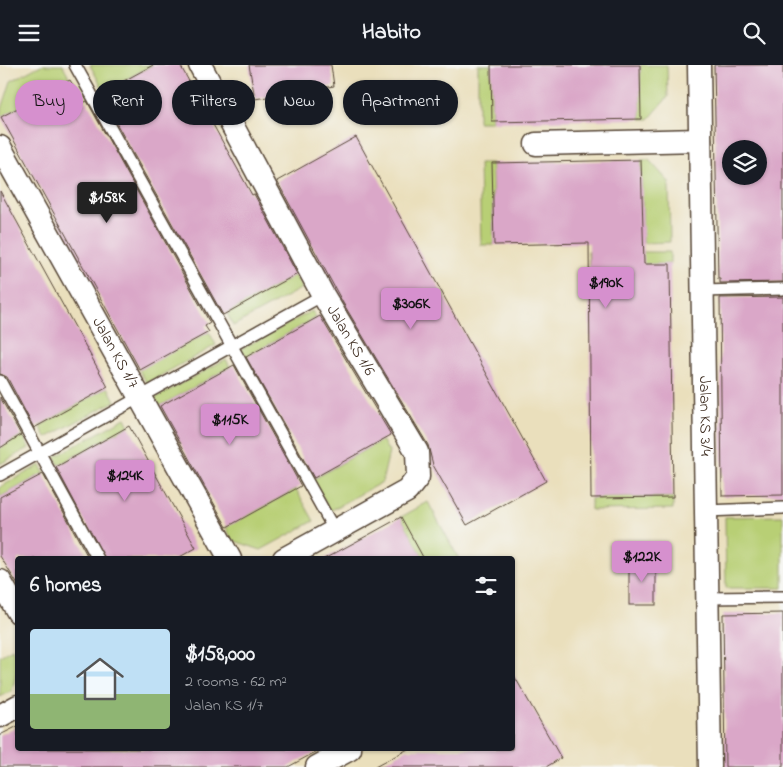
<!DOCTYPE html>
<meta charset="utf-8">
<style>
body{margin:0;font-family:"Indie Flower",sans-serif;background:#242831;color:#f1f3f6;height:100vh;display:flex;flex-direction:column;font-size:19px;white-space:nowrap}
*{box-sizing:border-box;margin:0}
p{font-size:16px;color:#9ea1a6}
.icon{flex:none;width:28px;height:28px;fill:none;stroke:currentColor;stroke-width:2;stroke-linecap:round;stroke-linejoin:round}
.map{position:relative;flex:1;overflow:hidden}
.drawer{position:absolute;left:15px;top:491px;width:500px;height:195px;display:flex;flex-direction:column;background:#171b24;border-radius:5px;box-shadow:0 1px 4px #0004}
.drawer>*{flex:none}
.banner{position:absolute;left:15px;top:15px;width:500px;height:45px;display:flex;gap:10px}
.buttons{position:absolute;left:722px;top:75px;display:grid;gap:10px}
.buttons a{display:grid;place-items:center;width:45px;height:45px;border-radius:50%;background:#171b24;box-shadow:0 1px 4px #0004;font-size:25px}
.price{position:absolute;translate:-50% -42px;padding:0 11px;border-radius:5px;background:#d690ce;color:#111;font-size:16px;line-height:32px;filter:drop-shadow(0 1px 2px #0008)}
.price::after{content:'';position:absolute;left:50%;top:30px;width:15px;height:11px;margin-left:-8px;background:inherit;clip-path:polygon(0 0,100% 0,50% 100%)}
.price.current{background:#222;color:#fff}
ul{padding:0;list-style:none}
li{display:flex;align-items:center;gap:15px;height:125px;padding:0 15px}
li span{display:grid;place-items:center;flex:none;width:140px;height:100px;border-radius:5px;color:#555}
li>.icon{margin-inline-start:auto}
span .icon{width:60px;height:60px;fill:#fffc;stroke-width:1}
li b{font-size:21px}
h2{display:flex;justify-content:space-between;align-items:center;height:60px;padding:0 15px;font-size:21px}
.pill{padding:0 18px;border-radius:22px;background:#171b24;box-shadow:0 1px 4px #0004;font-size:18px;line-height:45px}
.pill.current{background:#d690ce;color:#111}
header{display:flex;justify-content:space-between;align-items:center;height:65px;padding:0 15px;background:#171b24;font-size:22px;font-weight:700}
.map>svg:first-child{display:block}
.green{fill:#b8cf74;stroke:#7a7c49}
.building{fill:#daa7c8;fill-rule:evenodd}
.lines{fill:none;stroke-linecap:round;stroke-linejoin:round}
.lane-casing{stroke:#554536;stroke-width:14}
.street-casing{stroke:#554536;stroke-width:25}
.lane{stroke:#fff;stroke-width:11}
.street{stroke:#fff;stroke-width:22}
.labels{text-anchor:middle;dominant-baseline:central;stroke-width:4;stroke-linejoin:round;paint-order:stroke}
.street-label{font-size:16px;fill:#3b2a1e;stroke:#f6f6f2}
</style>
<header><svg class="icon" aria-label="menu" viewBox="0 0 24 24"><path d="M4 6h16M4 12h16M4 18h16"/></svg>Habito<svg class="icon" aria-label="search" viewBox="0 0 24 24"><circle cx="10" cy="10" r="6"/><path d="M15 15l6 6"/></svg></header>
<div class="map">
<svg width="783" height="702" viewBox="0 0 783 702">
<rect width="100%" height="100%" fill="#f6f6f2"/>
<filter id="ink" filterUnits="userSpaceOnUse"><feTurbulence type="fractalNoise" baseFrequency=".02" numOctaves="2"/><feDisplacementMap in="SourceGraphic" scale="10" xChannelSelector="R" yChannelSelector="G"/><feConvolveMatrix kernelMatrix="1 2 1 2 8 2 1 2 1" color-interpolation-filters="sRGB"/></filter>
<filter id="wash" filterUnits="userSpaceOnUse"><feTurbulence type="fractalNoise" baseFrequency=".0096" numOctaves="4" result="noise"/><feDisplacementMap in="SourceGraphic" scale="20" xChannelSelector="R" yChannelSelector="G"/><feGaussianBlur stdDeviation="1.12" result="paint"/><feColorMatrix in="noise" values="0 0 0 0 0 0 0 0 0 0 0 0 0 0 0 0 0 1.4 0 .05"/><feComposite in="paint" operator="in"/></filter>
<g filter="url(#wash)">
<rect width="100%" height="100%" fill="#eadfbc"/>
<g class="green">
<polygon points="41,0 63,0 70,15 1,52 0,50 11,16"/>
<polygon points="90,0 153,0 104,26"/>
<polygon points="478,0 491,0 492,57 478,57"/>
<polygon points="640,0 667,0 668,32 649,54 641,54"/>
<polygon points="641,95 649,95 669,117 670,177 643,178"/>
<polygon points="479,98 492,98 494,180 481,180"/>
<polygon points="588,187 670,187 670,199 589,200"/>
<polygon points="295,210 302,223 233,261 227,248"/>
<polygon points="312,246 316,253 246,292 241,284"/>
<polygon points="209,267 216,280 147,318 139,305"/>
<polygon points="226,294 230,302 160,341 155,333"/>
<polygon points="108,322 115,336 46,373 40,361"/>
<polygon points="125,353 129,361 59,400 55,392"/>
<polygon points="23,370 29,383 0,399 0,383"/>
<polygon points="382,375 389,387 382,417 330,446 312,415"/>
<polygon points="40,400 44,408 0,432 0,422"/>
<polygon points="296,424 314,456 261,485 232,475 226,462"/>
<polygon points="673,432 673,444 591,445 591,433"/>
<polygon points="428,437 459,494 424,494 401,452"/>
<polygon points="783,451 783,523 726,523 725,452"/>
<path d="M 12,584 C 21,601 16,608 12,626 L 0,632 L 0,591 Z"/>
</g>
<g id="blocks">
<g class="building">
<polygon points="153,0 180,0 252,130 254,129 297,209 223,250 100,29"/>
<polygon points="249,0 331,0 334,21 255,34"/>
<polygon points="491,0 640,0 641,54 492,57"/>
<path d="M 714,0 L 783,0 L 783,217 L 720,218 L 720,214 L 718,214 ZM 731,84 L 759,84 L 759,111 L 731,111 Z"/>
<polygon points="70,15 83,38 87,36 210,258 205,261 209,267 140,305 1,52"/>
<polygon points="356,72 546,416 467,460 433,400 428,380 343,238 277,116"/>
<polygon points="641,95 644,199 670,199 673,432 591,433 589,178 494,180 492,98"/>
<polygon points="0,126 108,322 34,363 7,312 0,309"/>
<polygon points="783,232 783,430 722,431 720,233"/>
<polygon points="320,251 391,370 314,413 246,292"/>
<polygon points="234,300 301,421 227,462 160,341"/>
<polygon points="0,332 21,370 0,383"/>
<polygon points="129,361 196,483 176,494 105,494 56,402"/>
<polygon points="43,409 89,494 18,494 18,520 0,491 0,432"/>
<polygon points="401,452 424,494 324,494 372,468"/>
<rect x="629" y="496" width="27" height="44"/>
<polygon points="783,548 783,702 725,702 723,549"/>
<polygon points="512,607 561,693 546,702 375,702 408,684 512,684"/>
<polygon points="18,661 18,684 321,684 288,702 0,702 0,670"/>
</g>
</g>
</g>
<g filter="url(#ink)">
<use href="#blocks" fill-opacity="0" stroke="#554536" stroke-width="1"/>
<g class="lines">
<defs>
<g id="lane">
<polyline points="75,0 335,466"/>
<polyline points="702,226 783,224"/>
<polyline points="0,316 98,494"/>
<polyline points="0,410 323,230"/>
<polyline points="706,446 783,443"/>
<polyline points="707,533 783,532"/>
</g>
<g id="street">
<path id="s1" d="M 200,0 L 323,230 L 417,387 L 418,412 L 407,426 L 284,494"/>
<path id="s2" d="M 699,0 L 710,702"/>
<polyline points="536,79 700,75"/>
<path id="s3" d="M 0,82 L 230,494"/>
<polyline points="0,516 18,547"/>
<polyline points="0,651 18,641"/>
<polyline points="317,702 350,684"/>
</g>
</defs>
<use href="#lane" class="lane-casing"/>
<use href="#street" class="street-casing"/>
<use href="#lane" class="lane"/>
<use href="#street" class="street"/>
</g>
</g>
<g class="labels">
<g class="street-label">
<text stroke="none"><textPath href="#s1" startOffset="314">Jalan KS 1/6</textPath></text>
<text stroke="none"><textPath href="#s3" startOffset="236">Jalan KS 1/7</textPath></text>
<text stroke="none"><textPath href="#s2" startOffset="351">Jalan KS 3/4</textPath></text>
</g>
</g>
</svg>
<div class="buttons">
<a><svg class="icon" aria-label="layers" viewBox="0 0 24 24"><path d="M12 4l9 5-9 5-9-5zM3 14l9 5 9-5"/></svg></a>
</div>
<b class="price current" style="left:107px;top:159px">$158K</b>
<b class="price" style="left:606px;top:244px">$190K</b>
<b class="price" style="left:411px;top:265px">$306K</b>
<b class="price" style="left:230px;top:381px">$115K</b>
<b class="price" style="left:125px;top:437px">$124K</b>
<b class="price" style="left:642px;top:518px">$122K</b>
<div class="banner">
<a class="pill current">Buy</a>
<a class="pill">Rent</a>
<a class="pill">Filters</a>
<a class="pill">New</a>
<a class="pill">Apartment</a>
</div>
<section class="drawer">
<h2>6 homes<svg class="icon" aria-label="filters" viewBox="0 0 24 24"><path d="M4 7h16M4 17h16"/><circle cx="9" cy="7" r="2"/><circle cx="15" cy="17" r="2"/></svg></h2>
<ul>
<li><span style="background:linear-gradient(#bfe0f5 65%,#8fb573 0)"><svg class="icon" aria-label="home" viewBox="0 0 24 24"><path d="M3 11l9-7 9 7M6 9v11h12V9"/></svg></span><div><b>$158,000</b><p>2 rooms · 62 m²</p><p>Jalan KS 1/7</p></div></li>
</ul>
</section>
</div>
